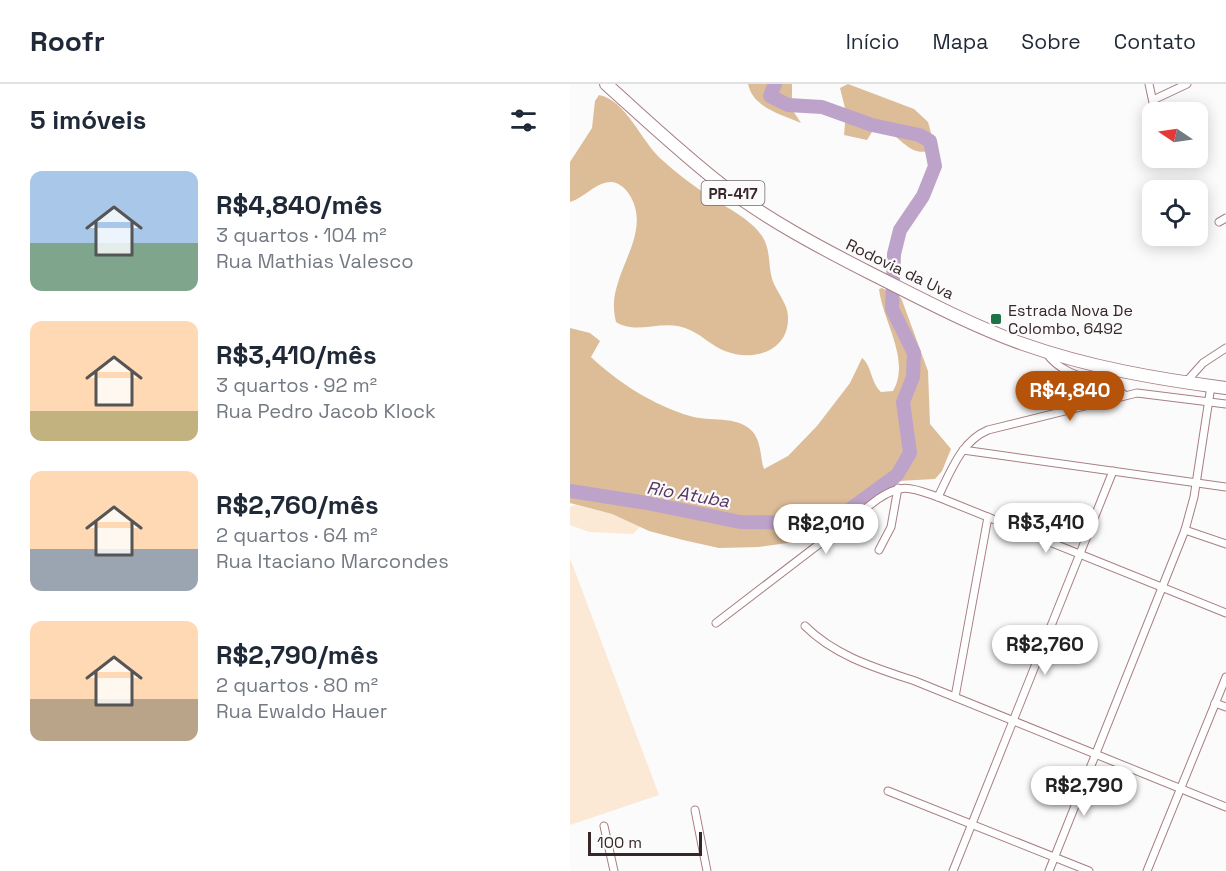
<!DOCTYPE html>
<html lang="pt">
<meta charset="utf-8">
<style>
body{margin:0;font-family:"Space Grotesk",sans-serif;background:#f6f6f7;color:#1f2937;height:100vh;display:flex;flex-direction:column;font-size:22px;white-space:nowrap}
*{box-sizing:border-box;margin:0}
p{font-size:20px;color:#747a83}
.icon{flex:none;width:33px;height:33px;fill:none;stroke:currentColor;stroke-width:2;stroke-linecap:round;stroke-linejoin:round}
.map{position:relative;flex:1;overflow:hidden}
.panel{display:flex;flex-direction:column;background:#fff;width:570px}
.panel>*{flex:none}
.needle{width:39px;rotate:283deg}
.fabs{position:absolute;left:572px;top:18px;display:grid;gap:12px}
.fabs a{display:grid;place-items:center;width:66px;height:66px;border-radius:12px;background:#fff;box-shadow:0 3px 15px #0003;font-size:30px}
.scale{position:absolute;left:18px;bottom:15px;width:114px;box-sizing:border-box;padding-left:6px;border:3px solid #382729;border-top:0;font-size:16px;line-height:21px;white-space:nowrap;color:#382729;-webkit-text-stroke:4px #fbfbfb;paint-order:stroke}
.price{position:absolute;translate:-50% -51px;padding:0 14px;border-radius:21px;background:#fff;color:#222;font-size:20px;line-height:39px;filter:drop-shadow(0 2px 3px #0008)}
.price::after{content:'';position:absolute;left:50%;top:36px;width:18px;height:14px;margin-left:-9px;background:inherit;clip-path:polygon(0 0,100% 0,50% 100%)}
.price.on{background:#b45309;color:#fff}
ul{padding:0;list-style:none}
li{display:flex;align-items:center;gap:18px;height:150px;padding:0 30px}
li span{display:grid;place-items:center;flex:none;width:168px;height:120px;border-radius:12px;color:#555}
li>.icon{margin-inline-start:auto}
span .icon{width:72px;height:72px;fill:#fffc;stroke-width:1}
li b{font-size:26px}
h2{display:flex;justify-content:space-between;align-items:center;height:72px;padding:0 30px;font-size:26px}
header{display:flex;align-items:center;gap:36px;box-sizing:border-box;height:84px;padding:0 30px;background:#fff;border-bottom:2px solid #e0e1e3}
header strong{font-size:28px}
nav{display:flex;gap:33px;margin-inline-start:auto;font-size:21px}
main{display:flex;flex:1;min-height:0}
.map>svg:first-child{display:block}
.green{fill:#fbe9d5}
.forest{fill:#ddbc98}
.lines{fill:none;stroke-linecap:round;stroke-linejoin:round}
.river{stroke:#bda3ca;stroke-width:14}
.minor-casing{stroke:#a77f82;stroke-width:9}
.trunk-casing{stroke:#a77f82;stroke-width:14}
.minor{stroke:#fff;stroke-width:7}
.trunk{stroke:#fff;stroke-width:12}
.poi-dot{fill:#1c7448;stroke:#fbfbfb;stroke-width:2}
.labels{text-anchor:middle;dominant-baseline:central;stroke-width:4.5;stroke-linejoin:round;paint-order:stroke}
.shield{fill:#fbfbfb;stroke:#726768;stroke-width:1.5}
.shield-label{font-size:15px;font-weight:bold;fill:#382729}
.street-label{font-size:16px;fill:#382729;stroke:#fbfbfb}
.poi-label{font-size:16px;fill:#382729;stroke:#fbfbfb;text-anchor:start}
.water-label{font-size:18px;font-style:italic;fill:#573466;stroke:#fbfbfb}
</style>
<header>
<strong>Roofr</strong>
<nav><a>Início</a><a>Mapa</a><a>Sobre</a><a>Contato</a></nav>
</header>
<main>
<section class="panel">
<h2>5 imóveis<svg class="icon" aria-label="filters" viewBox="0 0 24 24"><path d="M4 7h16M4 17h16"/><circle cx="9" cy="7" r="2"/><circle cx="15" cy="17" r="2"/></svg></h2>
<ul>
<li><span style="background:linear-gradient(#a9c7e8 60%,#7fa58c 0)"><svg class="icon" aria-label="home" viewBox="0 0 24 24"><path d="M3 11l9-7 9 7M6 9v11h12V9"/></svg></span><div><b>R$4,840/mês</b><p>3 quartos · 104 m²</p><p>Rua Mathias Valesco</p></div></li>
<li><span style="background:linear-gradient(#ffd9b3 75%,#c2b280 0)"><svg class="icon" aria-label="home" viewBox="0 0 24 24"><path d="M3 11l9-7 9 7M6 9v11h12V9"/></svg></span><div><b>R$3,410/mês</b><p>3 quartos · 92 m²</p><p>Rua Pedro Jacob Klock</p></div></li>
<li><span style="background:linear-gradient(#ffd9b3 65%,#9aa5b1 0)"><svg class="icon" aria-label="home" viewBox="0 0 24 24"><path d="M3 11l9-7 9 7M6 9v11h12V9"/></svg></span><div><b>R$2,760/mês</b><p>2 quartos · 64 m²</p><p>Rua Itaciano Marcondes</p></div></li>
<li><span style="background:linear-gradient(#ffd9b3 65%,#b9a48a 0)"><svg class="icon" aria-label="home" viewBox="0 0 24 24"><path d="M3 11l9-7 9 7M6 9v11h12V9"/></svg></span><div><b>R$2,790/mês</b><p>2 quartos · 80 m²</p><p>Rua Ewaldo Hauer</p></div></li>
</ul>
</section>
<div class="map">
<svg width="656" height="787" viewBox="0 0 656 787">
<rect width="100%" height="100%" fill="#fbfbfb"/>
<g class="green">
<polygon points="5,421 42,430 70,443 63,450 19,448 0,441 0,423"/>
<polygon points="0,474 89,711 0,741"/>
</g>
<g class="forest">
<path d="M 178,0 L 222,0 L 222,25 L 231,39 C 211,30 183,24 178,0 Z"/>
<path d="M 278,0 L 344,25 L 358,38 L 363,56 L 359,67 C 341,72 330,54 316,45 L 302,48 L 297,56 L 274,51 L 276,28 L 270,4 Z"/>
<path d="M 29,11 C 56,16 71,57 91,75 C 105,88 121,100 137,111 C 155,123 180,134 192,152 C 202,167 197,184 204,200 C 209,211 218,221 218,233 C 219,268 182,278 155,267 C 142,262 133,252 120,246 C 94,233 68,252 46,238 C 43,225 43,215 47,202 C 55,172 79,141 59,110 C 55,104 48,98 41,98 C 26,98 14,114 0,118 L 0,78 L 22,44 L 25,17 Z"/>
<path d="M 312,204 L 331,214 L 333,219 L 358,287 L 360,340 L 381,365 L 372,387 L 365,395 L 328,397 L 263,446 L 246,455 L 189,463 L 149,464 L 113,456 L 79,447 L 42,430 L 0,419 L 0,244 L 20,249 L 30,257 L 21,273 C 47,298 85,322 120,332 C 139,338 167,331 182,347 C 192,358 190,374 194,385 L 218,372 L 247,342 L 280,299 L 292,274 C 302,282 300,297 311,308 L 323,307 C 341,276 313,238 309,205 Z"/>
</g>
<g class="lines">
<polyline class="river" points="0,407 77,419 170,438 256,439 275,429 327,391 340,369 333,318 343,293 344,269 322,225 324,170 330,146 353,112 365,82 360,57 349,51 302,41 252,23 218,21 200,12 205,0"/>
<defs>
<g id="minor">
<polyline points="579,0 585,28"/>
<polyline points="583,16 617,0"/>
<polyline points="649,138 656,134"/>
<path d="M 477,270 C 496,296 530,293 555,311"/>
<polyline points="616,298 633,279 656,264"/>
<polyline points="393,366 656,403"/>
<path d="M 368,413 C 380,389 391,357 418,346 L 567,309 L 656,320"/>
<polyline points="615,446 656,460"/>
<polyline points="309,466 321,443 328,404"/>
<path d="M 146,539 L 308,415 C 333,398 342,404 368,413 L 656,529"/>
<path d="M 235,542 C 265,572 306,584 345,597 L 656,723"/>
<polyline points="385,613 418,433"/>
<polyline points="645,619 656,623"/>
<polyline points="318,707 519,787"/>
<polyline points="125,726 137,787"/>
<polyline points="34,742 44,787"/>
<polyline points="383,787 543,387"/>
<polyline points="479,787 615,446 624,413 641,302"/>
<polyline points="577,787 656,593"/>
</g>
<path id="trunk" d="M 36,0 C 74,34 112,70 152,101 C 198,136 249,163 300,189 C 350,214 400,241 453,260 C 518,283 587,295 656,304"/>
</defs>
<use href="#minor" class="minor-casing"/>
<use href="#trunk" class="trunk-casing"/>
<use href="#minor" class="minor"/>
<use href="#trunk" class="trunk"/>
</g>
<rect class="poi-dot" x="420" y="229" width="12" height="12" rx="3"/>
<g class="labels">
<rect class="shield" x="131.5" y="97" width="63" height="24" rx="4.5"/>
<g class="shield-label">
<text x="163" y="109">PR-417</text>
</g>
<g class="street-label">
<text transform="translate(330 185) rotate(26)">Rodovia da Uva</text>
</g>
<g class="poi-label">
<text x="438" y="226">Estrada Nova De<tspan x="438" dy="18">Colombo, 6492</tspan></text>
</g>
<g class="water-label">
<text transform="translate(118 410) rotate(10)">Rio Atuba</text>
</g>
</g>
</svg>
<div class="fabs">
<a><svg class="needle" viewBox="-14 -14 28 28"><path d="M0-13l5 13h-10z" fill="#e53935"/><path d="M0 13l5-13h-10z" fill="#747a83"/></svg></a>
<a><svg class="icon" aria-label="locate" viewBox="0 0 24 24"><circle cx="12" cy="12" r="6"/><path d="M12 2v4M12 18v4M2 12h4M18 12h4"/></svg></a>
</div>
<div class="scale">100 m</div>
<b class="price on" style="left:500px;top:338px">R$4,840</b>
<b class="price" style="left:476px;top:470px">R$3,410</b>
<b class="price" style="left:256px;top:471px">R$2,010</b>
<b class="price" style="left:475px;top:592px">R$2,760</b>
<b class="price" style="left:514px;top:733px">R$2,790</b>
</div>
</main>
